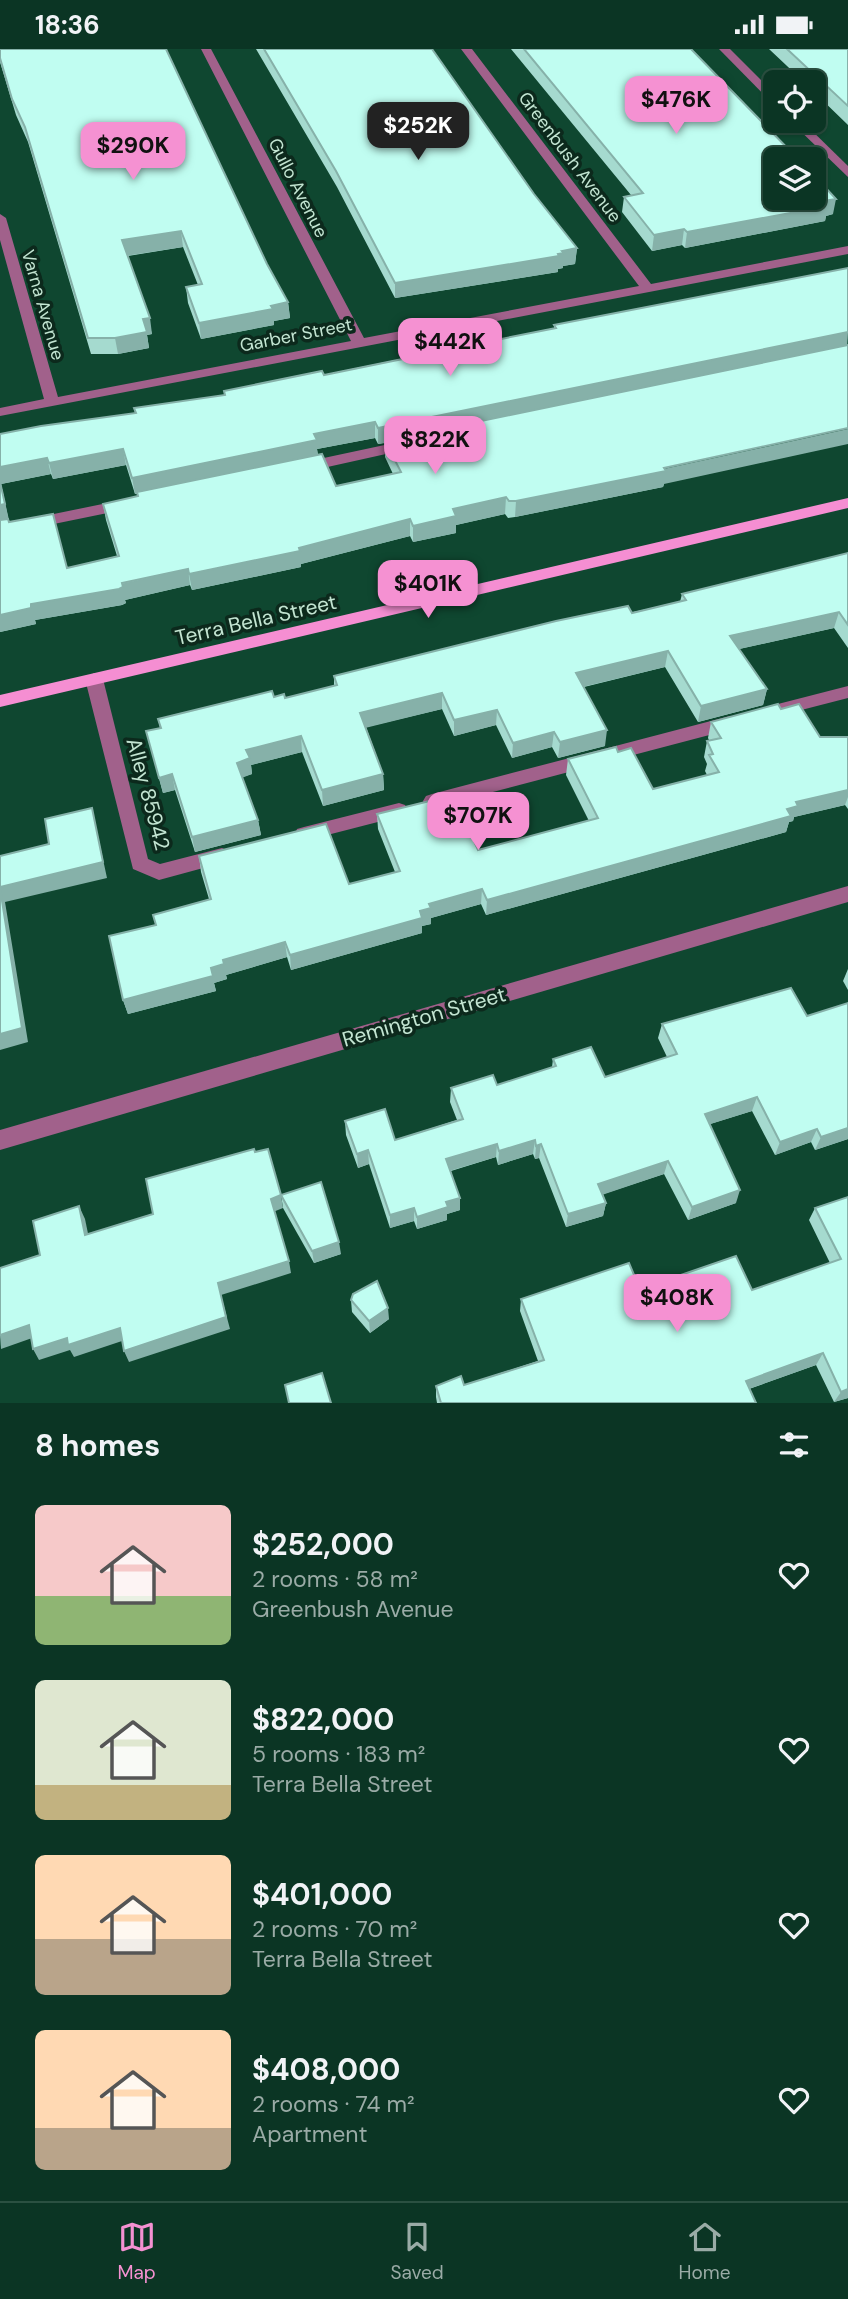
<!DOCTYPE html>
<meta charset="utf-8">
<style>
body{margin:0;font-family:"DM Sans",sans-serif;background:#143d2c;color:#f1f3f6;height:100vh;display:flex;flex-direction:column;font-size:26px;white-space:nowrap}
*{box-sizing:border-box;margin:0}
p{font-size:23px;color:#9aaba6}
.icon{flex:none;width:38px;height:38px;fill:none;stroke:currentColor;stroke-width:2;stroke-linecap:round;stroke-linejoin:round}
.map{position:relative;height:1354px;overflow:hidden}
.details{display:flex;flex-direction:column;background:#0b3524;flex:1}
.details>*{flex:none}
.fabs{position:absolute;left:763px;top:21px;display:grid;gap:14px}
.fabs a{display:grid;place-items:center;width:63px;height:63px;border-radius:10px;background:#0b3524;box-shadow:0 2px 5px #0004,0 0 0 2px #2b5041;font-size:35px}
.price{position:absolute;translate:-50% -60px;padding:0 16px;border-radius:14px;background:#f591d2;color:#111;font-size:23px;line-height:46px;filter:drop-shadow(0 2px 4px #0008)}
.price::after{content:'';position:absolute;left:50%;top:42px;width:21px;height:16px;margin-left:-10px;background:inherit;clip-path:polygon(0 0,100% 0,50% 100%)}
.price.current{background:#222;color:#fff}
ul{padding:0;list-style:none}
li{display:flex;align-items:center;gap:21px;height:175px;padding:0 35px}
li span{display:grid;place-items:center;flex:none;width:196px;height:140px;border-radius:10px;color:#555}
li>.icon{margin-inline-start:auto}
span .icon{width:84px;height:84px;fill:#fffc;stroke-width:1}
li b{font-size:30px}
h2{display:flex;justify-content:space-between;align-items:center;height:84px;padding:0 35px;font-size:30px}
.status{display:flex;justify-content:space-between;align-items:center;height:49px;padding:0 35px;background:#0b3524;direction:ltr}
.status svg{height:19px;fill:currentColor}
.menu{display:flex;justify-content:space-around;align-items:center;height:98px;border-top:2px solid #2b5041;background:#0b3524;font-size:19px;color:#9aaba6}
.menu a{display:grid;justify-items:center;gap:4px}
.menu .current{color:#f591d2}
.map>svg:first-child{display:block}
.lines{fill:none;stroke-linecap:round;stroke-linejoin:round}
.minor{fill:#a1618b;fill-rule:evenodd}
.major{fill:#f58ed2;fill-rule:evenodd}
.wall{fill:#a5dacf;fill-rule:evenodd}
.shaded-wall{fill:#86b1a9}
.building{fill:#c0fdf1;stroke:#86b1a9;stroke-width:2}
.labels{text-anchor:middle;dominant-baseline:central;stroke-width:7;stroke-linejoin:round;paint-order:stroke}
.far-street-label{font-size:18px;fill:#c3e5d2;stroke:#0c291c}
.street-label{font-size:21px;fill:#c3e5d2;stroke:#0c291c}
</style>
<div class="status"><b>18:36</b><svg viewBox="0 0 49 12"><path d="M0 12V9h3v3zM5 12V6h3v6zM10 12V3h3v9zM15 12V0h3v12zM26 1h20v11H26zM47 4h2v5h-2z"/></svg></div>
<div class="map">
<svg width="848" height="1354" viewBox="0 0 848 1354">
<rect width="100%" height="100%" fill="#0f4730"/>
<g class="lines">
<g class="minor">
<polygon points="201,0 211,0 364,289 639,237 461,0 472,0 651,235 848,197 848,205 0,367 0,359 44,350 0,191 0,165 6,169 58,348 351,292"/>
<polygon points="719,0 730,0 775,45 775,54 771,53"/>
<polygon points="790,72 802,72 848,117 848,128"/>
<polygon points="408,391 413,393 413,399 305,423 298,418 305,413"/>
<polygon points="127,450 135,455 132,459 0,486 0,476"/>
<polygon points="94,624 103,630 148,810 160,815 222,799 229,802 231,807 229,812 159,831 133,820 85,630"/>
<polygon points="848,637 848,649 778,667 769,661 778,655"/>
<polygon points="730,667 736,669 739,674 736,679 432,759 426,757 423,752 426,747 432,745"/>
<polygon points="399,754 405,756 408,761 405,766 304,792 297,790 295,785 297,780 304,778"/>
<polygon points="848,837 848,853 0,1101 0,1081"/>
</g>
<polygon class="major" points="848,449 848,459 0,658 0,646"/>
</g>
<g class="wall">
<polygon points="0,0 267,215 288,253 290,269 274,272 274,276 201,290 188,254 186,238 198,236 183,198 128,207 152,285 147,286 149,299 118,305 91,305 28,93 16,66 0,13"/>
<polygon points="256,0 432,0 534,145 577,199 575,215 563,217 563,219 558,220 558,223 395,249 337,138"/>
<polygon points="511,0 691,0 833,165 826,167 825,172 685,199 682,196 652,202 622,163 624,148 631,146"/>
<polygon points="769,0 848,0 848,76 814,43 814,33 804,33"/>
<path d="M 554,276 L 664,435 L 663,438 L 515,468 L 508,469 L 505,465 L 456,476 L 456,484 L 413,493 L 410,487 L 301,515 L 301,518 L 192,541 L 190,536 L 125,551 L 126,554 L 122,556 L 35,571 L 36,575 L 0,583 L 0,385 L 135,364 L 134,359 L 224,346 L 430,304 L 430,300 L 461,298 L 554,279 ZM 375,389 L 378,395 L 385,394 L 385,408 L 393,425 L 336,437 L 318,406 L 317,400 ZM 126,416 L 135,445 L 137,445 L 138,447 L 103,455 L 106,471 L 117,507 L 67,519 L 9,473 L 1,435 L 51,425 L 53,430 Z"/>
<polygon points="848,504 848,599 834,579 739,600 767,640 763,656 698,673 665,618 584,638 605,697 558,709 552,698 512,709 496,676 454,687 442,660 366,678 383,725 384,741 323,757 302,703 251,716 252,725 242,728 258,771 261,786 195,803 175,741 163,744 146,682 160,679 158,670 274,648 285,649 334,637 334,627 680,553 682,545"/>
<polygon points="781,660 820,688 848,688 848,760 845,756 794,768 793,772 789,773 786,783 486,866 481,855 431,869 431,875 422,877 422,884 291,921 287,908 226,926 227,930 214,934 216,942 128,965 123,951 155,876 209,850 201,823 199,807 349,835 395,823 378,780 377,765 478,801 589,772 566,726 568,710 618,703 653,740 707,726 705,722 707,715 704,708 707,692 709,691 708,689 711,673"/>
<polygon points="848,920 848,941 843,932"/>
<polygon points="662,975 848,1090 815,1101 811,1093 775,1106 752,1062 710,1075 736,1154 688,1171 664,1125 603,1145 606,1154 603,1167 566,1178 539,1109 535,1110 533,1105 498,1116 496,1108 451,1122 460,1161 447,1165 447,1171 417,1180 414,1172 390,1179 369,1115 358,1119 346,1086 345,1072 395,1091 457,1071 450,1053 451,1039 497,1036 552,1018 553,1010 605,1028 667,1008 658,989"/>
<polygon points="281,1146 341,1205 314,1214 283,1159"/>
<polygon points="848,1148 848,1349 834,1353 816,1316 749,1340 756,1354 437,1354 436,1348 436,1337 464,1336 538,1312 520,1262 521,1250 640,1240 752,1241 830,1214 809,1171 815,1159"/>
<polygon points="351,1251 389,1270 370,1284 352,1263"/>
</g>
<g class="shaded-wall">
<polygon points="836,150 833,165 826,167 825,172 685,199 687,183"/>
<polygon points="684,180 682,196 652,202 654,186"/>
<polygon points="181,182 183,198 125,207 122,191"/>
<polygon points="577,199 575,215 563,217 563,219 558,220 558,223 395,249 395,234 558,205 562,202"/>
<polygon points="288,253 290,269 274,272 274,276 201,290 199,274"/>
<polygon points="150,269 152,285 147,286 149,299 118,305 115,289 143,270"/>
<polygon points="848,283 847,298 378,395 378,379"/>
<polygon points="375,373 375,389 317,400 318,408 135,445 132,429 314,385"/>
<polygon points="848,380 848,395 664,435 663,438 515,468 516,452"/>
<polygon points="123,400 126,416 53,430 49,414"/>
<polygon points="47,409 51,425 1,435 9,471 0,474 0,418"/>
<polygon points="506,448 505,465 456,476 456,484 413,493 413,477 453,460"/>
<polygon points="410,470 410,487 301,515 301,518 192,541 189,525"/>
<polygon points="188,520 190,536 125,551 126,554 122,556 35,571 36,575 0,583 0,566 31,555"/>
<polygon points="839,563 834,579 726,603 730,587"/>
<polygon points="668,602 665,618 574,640 576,624"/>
<polygon points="767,640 763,656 698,673 701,657"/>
<polygon points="442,644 442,660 361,680 360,664"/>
<polygon points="497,661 496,676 454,687 454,671"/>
<polygon points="607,681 605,697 558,709 560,693"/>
<polygon points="554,683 552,698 512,709 513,694"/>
<polygon points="301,687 302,703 251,716 252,725 239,730 237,714 246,701"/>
<polygon points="172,725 175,741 163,744 159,729"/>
<polygon points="383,725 384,741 323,757 322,741"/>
<polygon points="848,741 848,748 845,756 794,768 793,772 789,773 786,783 486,866 487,851 787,760 796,753"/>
<polygon points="92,759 107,829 5,853 28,993 0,1001 0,838"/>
<polygon points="258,771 261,786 195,803 192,788"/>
<polygon points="482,840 481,855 431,869 431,875 422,877 422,884 291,921 290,906 420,862 429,855"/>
<polygon points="285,893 287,908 226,926 227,930 214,934 216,942 128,965 123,951 211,919 223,911"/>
<polygon points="757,1048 752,1062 701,1078 705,1065"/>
<polygon points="848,1079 848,1090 815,1101 821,1088"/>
<polygon points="817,1080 811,1093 775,1106 780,1093"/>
<polygon points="535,1091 533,1105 498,1116 499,1102"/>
<polygon points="497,1095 496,1108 446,1123 446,1110"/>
<polygon points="541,1095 539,1109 535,1110 536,1097"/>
<polygon points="368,1101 369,1115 358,1119 357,1105"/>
<polygon points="668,1112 664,1125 596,1148 598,1135"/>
<polygon points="740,1141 736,1154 688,1171 692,1158"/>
<polygon points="281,1146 283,1159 273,1163 271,1150"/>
<polygon points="460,1149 460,1161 447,1165 447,1171 417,1180 417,1168 446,1153"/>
<polygon points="606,1154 603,1167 566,1178 568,1165"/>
<polygon points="79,1157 85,1170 91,1199 85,1186"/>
<polygon points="414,1159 414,1172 390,1179 390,1166"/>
<polygon points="339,1193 341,1205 314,1214 312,1202"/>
<polygon points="289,1212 291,1224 221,1246 230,1280 129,1313 124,1302 218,1234"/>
<polygon points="388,1259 389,1270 370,1284 369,1272"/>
<polygon points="29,1276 35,1288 1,1300 0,1286"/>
<polygon points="120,1279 125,1291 74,1308 70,1301 39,1311 33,1300 67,1289"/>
<polygon points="823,1304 816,1316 740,1343 746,1332"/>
<polygon points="848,1340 848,1349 834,1353 841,1343"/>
</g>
<g class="building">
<polygon points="0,0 166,0 267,215 288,253 271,257 273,260 199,274 186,238 202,235 181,182 122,191 150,269 143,270 147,283 115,289 88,289 25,78 12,50 0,9"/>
<polygon points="264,0 432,0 534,145 577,199 562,202 564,204 558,205 559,207 395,234 336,122"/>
<polygon points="524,0 691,0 798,110 775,110 775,149 814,149 814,126 836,150 824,152 828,157 687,183 684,180 654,186 624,148 643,144"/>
<polygon points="787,0 848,0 848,57"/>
<polygon points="848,219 848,283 378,379 375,373 314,385 317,391 132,429 123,400 49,414 47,409 0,418 0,385 41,377 136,364 134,359 225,346 224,342 322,322 324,326 432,304 430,300 459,294 461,298 556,279 554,276"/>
<polygon points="848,296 848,379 664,419 666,422 516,452 509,452 506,448 453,460 456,467 413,477 410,470 299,499 300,502 189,525 188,520 122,534 123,538 119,540 31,555 31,559 0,566 0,471 8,470 9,473 53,465 67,519 119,507 103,455 138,447 137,443 322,405 336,437 401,423 385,392"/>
<polygon points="0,433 5,455 0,456"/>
<polygon points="848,504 848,576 839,563 730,587 767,640 701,657 668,602 576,624 607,681 560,693 554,683 513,694 497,661 454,671 442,644 360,664 383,725 322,741 301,687 246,701 250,709 237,714 258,771 192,788 172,725 159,729 146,682 161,679 158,670 272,642 274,648 284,645 285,649 337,636 334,627 556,572 628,557 632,564 686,551 682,545"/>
<polygon points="778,655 781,660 799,655 820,688 848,688 848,741 796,753 798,757 787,760 791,767 487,851 482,840 429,855 431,859 420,862 422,869 290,906 285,893 223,911 224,915 211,919 213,927 123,951 109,887 156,876 153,866 211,850 199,807 326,775 349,835 400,822 377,765 454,746 478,801 598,769 568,710 616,698 618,703 631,699 653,740 719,723 709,706 713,705 707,692 721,689 711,673"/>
<polygon points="92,759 103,813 0,838 0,807 49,795 45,770"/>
<polygon points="0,839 22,979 0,985"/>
<polygon points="791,939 807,967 848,954 848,1079 821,1088 817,1080 780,1093 757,1048 705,1065 740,1141 692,1158 668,1112 598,1135 606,1154 568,1165 541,1095 536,1097 535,1091 499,1102 497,1095 446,1110 460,1149 446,1153 448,1158 417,1168 414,1159 390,1166 368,1101 357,1105 345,1072 385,1060 395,1091 463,1070 451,1039 493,1026 497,1036 556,1017 553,1010 591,998 605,1028 677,1005 662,975"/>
<polygon points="254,1100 255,1103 268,1100 281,1146 271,1150 289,1212 218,1234 226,1268 124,1302 120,1279 68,1296 67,1289 33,1300 29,1276 0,1286 0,1219 40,1206 33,1172 79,1157 85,1186 153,1165 146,1130"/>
<polygon points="321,1133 339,1193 312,1202 281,1146"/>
<polygon points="848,1148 848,1340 841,1343 823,1304 746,1332 756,1354 441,1354 436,1337 461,1327 464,1336 544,1311 521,1250 629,1214 640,1240 736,1207 752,1241 841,1210 815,1159"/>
<polygon points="377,1232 388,1259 369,1272 351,1251 353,1245"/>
<polygon points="322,1324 331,1354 289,1354 285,1336"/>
</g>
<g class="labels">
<g class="far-street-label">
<text transform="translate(570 108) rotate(53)">Greenbush Avenue</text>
<text transform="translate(298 139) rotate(63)">Gullo Avenue</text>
<text transform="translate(43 256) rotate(74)">Varna Avenue</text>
<text transform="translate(296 286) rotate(-11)">Garber Street</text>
</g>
<g class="street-label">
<text transform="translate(256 571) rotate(-13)">Terra Bella Street</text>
<text transform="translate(148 745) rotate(75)">Alley 85942</text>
<text transform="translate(424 968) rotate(-16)">Remington Street</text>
</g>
</g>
</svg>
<div class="fabs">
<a><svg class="icon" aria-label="locate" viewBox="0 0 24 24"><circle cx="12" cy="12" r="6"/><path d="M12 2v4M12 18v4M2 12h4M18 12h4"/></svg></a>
<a><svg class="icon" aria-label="layers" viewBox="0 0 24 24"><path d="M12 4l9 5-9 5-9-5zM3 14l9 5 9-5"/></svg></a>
</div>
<b class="price" style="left:676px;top:87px">$476K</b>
<b class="price current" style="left:418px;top:113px">$252K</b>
<b class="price" style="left:133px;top:133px">$290K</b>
<b class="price" style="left:450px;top:329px">$442K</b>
<b class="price" style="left:435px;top:427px">$822K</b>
<b class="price" style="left:428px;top:571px">$401K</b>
<b class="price" style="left:478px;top:803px">$707K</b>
<b class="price" style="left:677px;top:1285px">$408K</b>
</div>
<section class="details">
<h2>8 homes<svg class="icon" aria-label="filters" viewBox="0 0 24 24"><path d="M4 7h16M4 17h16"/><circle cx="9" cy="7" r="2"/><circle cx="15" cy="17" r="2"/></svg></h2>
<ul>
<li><span style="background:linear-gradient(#f6c9c9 65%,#8fb573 0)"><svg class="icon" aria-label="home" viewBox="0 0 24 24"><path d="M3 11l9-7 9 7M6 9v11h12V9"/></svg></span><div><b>$252,000</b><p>2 rooms · 58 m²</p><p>Greenbush Avenue</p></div><svg class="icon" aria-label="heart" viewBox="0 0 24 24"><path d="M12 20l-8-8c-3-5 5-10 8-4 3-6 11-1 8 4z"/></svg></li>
<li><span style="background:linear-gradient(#dfe7d0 75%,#c2b280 0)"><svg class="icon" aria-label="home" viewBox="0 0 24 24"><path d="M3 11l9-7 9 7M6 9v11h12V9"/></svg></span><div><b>$822,000</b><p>5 rooms · 183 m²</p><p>Terra Bella Street</p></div><svg class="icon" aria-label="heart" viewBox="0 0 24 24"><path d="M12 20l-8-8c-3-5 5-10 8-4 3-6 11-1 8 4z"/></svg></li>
<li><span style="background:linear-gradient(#ffd9b3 60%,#b9a48a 0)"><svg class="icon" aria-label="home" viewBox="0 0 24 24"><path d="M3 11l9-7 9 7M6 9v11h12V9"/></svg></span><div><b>$401,000</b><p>2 rooms · 70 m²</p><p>Terra Bella Street</p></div><svg class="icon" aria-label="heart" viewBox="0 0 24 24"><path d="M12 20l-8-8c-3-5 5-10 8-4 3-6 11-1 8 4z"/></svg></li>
<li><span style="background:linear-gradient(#ffd9b3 70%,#b9a48a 0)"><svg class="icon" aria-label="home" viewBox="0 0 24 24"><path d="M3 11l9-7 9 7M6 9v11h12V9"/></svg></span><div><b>$408,000</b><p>2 rooms · 74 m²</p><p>Apartment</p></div><svg class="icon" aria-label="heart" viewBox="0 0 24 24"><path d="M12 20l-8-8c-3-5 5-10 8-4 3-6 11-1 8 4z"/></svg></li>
</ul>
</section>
<nav class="menu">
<a class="current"><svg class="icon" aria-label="map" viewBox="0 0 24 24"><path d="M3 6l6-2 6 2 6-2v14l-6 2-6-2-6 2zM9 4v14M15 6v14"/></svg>Map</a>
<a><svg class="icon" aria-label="saved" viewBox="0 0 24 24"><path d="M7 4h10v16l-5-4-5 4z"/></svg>Saved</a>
<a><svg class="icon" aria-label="home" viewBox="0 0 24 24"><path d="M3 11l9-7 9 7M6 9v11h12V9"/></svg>Home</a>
</nav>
